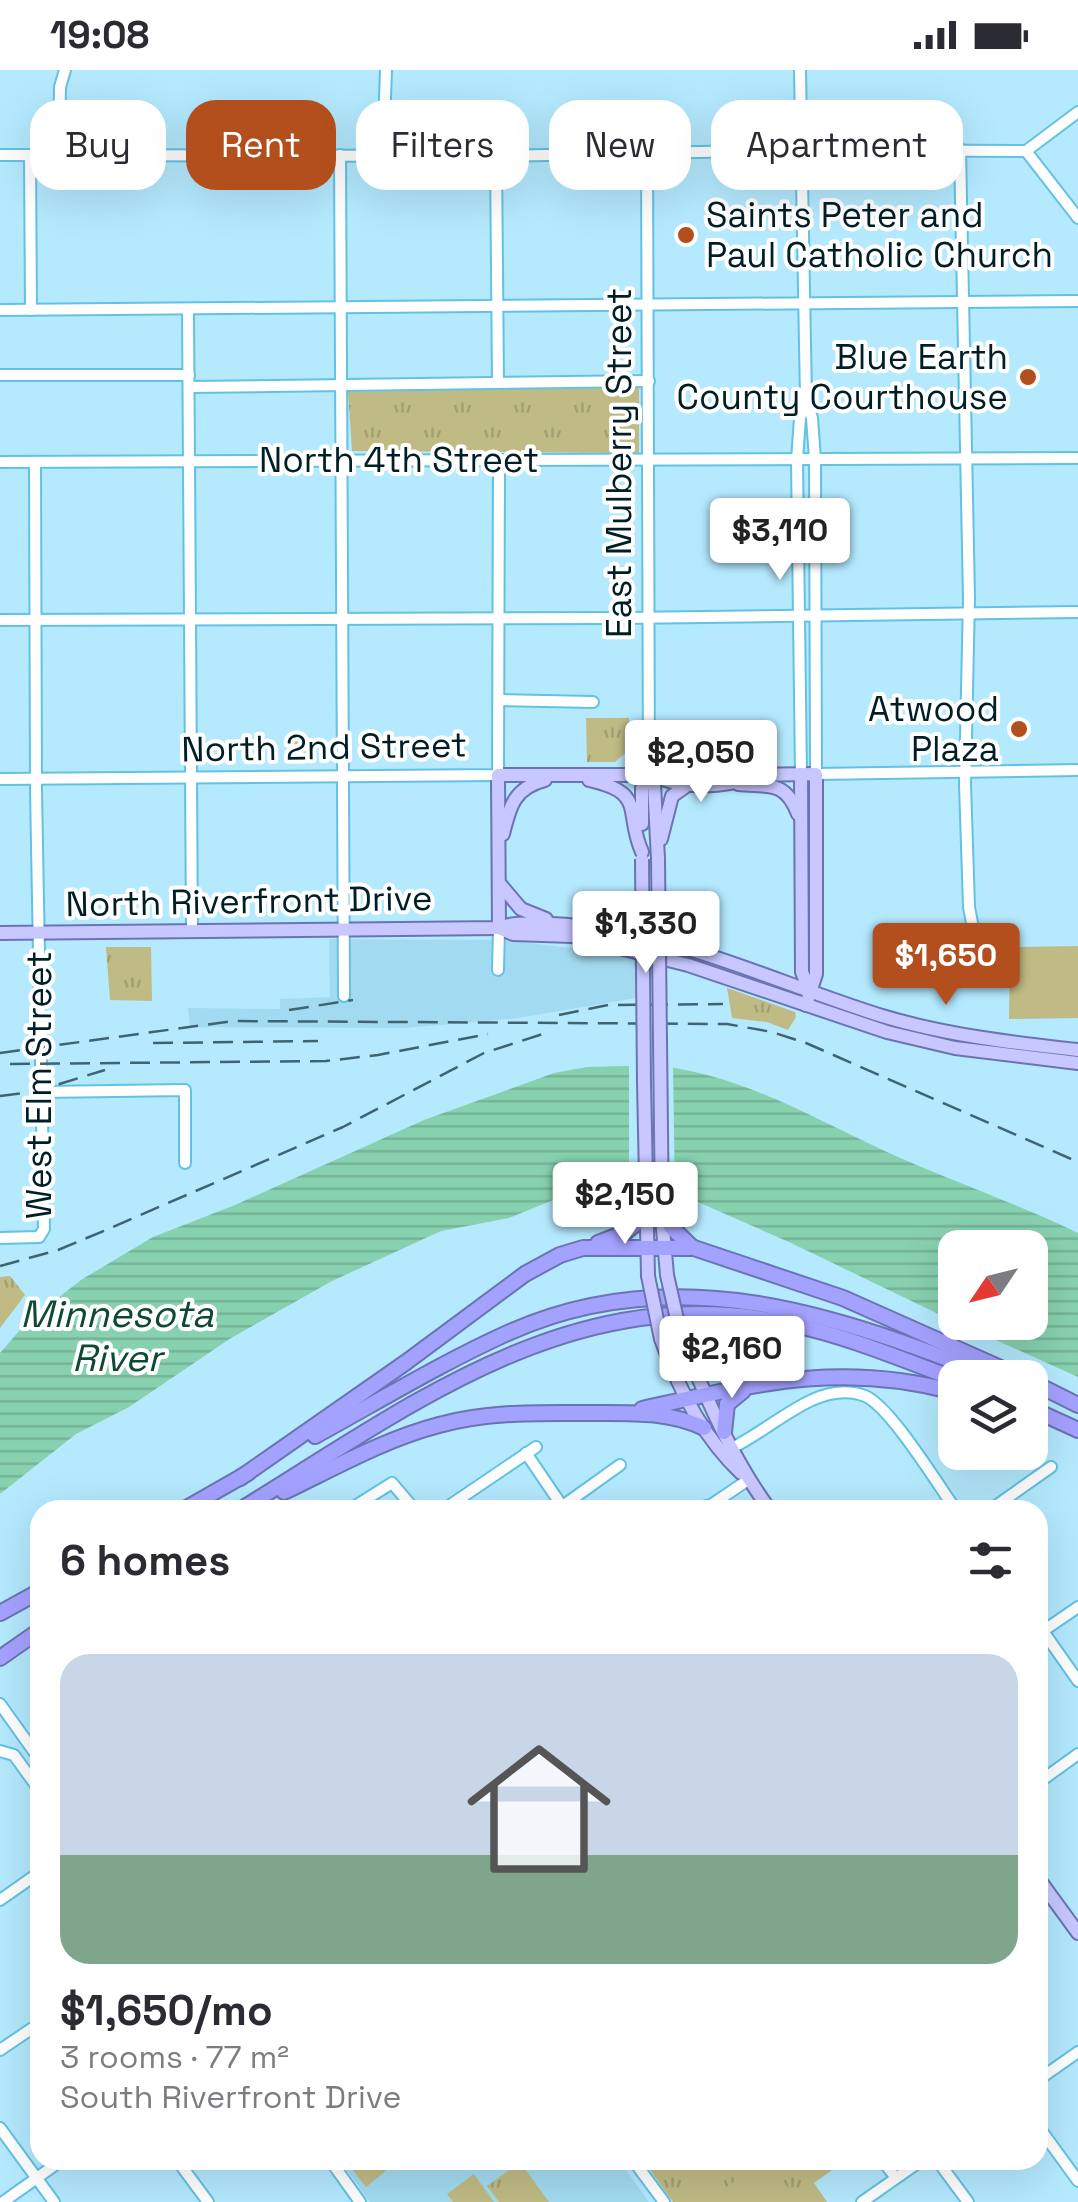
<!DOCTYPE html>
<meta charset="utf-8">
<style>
body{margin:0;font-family:"Space Grotesk",sans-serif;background:#f7f7f7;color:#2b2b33;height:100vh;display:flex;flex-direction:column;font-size:38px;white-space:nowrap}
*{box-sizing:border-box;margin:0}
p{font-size:32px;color:#7c7c81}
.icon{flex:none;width:55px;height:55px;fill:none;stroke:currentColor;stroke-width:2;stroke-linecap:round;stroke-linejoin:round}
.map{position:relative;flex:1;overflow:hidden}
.drawer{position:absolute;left:30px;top:1430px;width:1018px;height:670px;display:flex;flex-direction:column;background:#fff;border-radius:30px;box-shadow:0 10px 40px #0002}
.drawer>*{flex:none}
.banner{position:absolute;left:30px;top:30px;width:1020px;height:90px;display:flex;gap:20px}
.needle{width:65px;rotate:235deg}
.fabs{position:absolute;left:938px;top:1160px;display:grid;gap:20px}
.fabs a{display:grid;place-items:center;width:110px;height:110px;border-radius:20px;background:#fff;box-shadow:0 10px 40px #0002;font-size:50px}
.price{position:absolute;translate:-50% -85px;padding:0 22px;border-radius:10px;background:#fff;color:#222;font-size:32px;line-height:65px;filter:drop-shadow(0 2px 5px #0008)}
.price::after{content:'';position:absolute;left:50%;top:60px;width:30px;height:22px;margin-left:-15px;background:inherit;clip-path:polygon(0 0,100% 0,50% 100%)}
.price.active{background:#b34f1d;color:#fff}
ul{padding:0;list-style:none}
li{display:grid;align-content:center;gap:20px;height:530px;padding:0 30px}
li span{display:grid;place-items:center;height:310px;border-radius:30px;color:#555}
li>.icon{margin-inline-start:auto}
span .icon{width:180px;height:180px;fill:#fffc;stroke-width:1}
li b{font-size:42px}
h2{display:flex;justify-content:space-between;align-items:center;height:120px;padding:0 30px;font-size:42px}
.chip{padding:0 35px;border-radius:30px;background:#fff;box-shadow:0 10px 40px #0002;font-size:35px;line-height:90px}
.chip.active{background:#b34f1d;color:#fff}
.status{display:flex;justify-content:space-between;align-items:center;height:70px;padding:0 50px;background:#fff;direction:ltr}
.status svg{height:28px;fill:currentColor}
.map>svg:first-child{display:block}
.built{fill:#a2dbf1}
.park{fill:url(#park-tufts)}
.pitch{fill:#c0bb84}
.water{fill:url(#water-rules)}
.pier{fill:#b4e9fe}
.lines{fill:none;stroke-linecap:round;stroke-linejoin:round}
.minor-casing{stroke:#63c2e4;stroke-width:14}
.major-casing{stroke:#6b74b3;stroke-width:16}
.highway-casing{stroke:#6b74b3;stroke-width:18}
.minor{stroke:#fff;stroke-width:10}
.major{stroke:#c8c7ff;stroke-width:12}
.highway{stroke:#a4a2ff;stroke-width:14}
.rail{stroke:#3e6471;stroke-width:2.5;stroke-dasharray:20 10;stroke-linecap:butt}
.major-bridge-casing{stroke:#6b74b3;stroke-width:16;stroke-linecap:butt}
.major-bridge{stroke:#c8c7ff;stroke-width:12}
.poi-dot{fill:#b34f1d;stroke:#fff;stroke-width:4}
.labels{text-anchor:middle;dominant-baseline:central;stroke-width:8;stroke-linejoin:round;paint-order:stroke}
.poi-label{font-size:35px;fill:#001e27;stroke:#fff;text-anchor:end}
.street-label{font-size:35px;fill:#001e27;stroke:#fff}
.water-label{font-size:38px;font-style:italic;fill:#0d4933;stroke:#fff}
</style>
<div class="status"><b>19:08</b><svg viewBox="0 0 49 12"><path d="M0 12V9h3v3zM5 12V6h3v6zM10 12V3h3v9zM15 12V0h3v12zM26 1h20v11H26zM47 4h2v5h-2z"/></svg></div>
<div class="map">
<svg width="1078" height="2132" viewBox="0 0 1078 2132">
<defs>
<pattern id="park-tufts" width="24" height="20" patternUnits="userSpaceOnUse" patternTransform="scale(2.5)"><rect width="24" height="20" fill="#c0bb84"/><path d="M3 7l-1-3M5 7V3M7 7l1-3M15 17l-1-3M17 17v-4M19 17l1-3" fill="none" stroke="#a3a072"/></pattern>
<pattern id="water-rules" width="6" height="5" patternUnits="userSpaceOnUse" patternTransform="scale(2.5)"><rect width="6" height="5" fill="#88d1af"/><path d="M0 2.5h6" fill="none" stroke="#74b397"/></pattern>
</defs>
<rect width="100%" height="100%" fill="#b4e9fe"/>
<g class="built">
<polygon points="329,869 504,870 637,886 636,928 518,948 405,958 190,957 188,938 280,939 280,929 330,927"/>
<polygon points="340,2090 619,2090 649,2132 370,2132"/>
</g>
<g class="park">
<polygon points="639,315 639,383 352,381 348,322"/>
<polygon points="586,648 629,648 629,680 615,692 587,692"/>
<polygon points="292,667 307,667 307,692 292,693"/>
<polygon points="106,877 151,877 152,931 110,930"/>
<polygon points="727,918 795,942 796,947 788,960 767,952 732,948"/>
<polygon points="10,1206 25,1225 0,1258 0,1207"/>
<polygon points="643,2090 846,2090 814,2113 827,2132 673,2132"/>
<polygon points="520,2092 549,2132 499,2132 487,2116"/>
<polygon points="474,2104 494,2132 453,2132 447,2124"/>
</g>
<g class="pitch">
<polygon points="1078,876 1078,948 1009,949 1010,877"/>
<polygon points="345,2090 399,2090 366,2117"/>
<polygon points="763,2090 768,2090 793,2125 784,2132 706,2132"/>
</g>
<path class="water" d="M 587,997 C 619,997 654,993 685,1000 C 758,1014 823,1053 889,1083 C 951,1111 1016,1133 1078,1163 L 1078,1307 L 956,1252 L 1030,1252 L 1030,1178 L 955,1178 L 955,1252 L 789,1172 L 675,1122 L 645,1112 L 588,1116 L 509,1148 L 441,1161 L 332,1211 L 231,1268 L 129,1337 L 76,1364 L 0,1424 L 0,1283 L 26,1253 L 81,1210 L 153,1167 L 235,1135 L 424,1050 L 554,1003 Z"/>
<polygon class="pier" points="629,992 673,993 675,1127 644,1118 629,1119"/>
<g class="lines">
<defs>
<g id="minor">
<polyline points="800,0 806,329 800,348 797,390 801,704"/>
<polyline points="960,79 969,528 965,714 969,837 974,864"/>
<polyline points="1026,81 1078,148"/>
<polyline points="1026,81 1078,42"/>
<polyline points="647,82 649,703"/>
<polyline points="383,84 386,0"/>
<polyline points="0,85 496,86 804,80 1026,81"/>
<polyline points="30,85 31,240"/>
<polyline points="59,85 60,17 65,0"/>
<polyline points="340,85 344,926"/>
<polyline points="496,86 498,313"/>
<polyline points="0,240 1078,231"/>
<polyline points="188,240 192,862"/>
<polyline points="0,305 189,305"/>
<polyline points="189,317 649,311"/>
<polyline points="806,329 812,348 815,389 816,704 1078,700"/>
<polyline points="0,392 1078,388"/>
<polyline points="0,550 623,548 1078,542"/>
<polyline points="499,630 593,632"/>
<polyline points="0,709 498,705 499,391"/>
<polyline points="498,900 499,858"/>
<polyline points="42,1022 185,1020 185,1093"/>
<polyline points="0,1168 39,1167 44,1159 36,720 35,392"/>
<path d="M 732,1378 C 760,1364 784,1343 812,1330 C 828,1323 847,1319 865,1326 C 890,1336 938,1415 956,1440"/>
<polyline points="526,1383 564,1439"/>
<polyline points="349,1440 392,1413 415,1440"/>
<polyline points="443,1440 536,1377"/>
<polyline points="557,1440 620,1395"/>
<polyline points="687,1440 711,1435 748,1410"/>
<polyline points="990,1440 1051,1397"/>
<polyline points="1038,1554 1078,1611"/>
<polyline points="1043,1561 1078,1537"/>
<polyline points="0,1634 40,1690"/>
<polyline points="0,1681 14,1685 40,1721"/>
<polyline points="1038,1713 1078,1684"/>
<polyline points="0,1830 40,1802"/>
<polyline points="0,1980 40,1953"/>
<polyline points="1038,2010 1078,1982"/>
<polyline points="1038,2056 1078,2111"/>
<polyline points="0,2058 54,2132"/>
<polyline points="177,2090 208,2132"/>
<polyline points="330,2090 360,2132"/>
<polyline points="633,2090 664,2132"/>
<polyline points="882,2090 896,2108"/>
<polyline points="937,2090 968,2132"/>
<polyline points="3,2132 62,2090"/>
<polyline points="862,2132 922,2090"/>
</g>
<g id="major">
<path d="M 649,703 C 678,719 723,719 753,706"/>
<polyline points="649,703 654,714 658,789"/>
<polyline points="801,704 802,902 809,920"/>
<path d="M 589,710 C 647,723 624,741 642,782"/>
<path d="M 738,714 C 769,717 785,710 798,744"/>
<polyline points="642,754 642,718 649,703"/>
<path d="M 503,764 C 510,736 514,718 545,710"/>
<polyline points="661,769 672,726 689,714"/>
<polyline points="499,813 521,839 546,849"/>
<polyline points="499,858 498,705 630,705 671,698 735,701 754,705 816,704 816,904 806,935"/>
<polyline points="499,858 513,864 572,866 688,895 887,962 955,978 1078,993"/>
<path d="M 0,863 L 499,858 C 516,851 533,854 551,854 C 672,859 769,911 882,946 C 945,965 1013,973 1078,980"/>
<polyline points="644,1012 648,1206"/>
<polyline points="661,1061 662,1148 667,1205"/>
<path d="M 681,1267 C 706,1327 731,1387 770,1440"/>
<path d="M 661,1269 C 678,1318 703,1367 741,1403"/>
<polyline points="1038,1808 1078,1863"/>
</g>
<g id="highway">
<polyline points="661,1108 671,1157 692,1177"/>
<polyline points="598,1173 624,1163 637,1153 645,1104"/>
<polyline points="1030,1311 1078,1335"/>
<polyline points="1030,1338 1078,1360"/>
<path d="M 642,1339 C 755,1314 840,1291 955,1322"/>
<polyline points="724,1362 727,1334 743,1321"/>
<path d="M 315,1366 C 379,1331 443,1292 510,1262 C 676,1188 839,1245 996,1308"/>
<polyline points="240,1408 405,1293 525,1204 560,1185 583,1178 694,1178 843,1228 1023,1308"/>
<path d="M 284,1422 C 334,1398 385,1369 439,1355 C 489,1341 540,1343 591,1343 C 630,1343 669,1341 704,1358"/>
<polyline points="183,1440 248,1403"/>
<path d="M 240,1440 C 412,1335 575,1207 790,1254 C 847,1266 901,1289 955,1309"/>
<polyline points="0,1543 40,1521"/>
<polyline points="0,1588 40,1560"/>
</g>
</defs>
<use href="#minor" class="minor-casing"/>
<use href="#major" class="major-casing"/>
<use href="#highway" class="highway-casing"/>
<use href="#minor" class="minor"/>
<use href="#major" class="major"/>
<use href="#highway" class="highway"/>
<g class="rail">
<polyline points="289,940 353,930"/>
<polyline points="559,945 608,935 723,934"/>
<polyline points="153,973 318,971"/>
<polyline points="0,983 233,951 727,954 772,962 806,973 1078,1092"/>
<polyline points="10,994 326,991 378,985 488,964"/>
<polyline points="0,1026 33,1022 105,1000"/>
<polyline points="0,1196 58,1180 106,1160 343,1057 484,983 546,963"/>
</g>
<defs>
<g id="major-bridge">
<polyline points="642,789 644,1012"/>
<polyline points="658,789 661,1061"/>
<polyline points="667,1205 681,1267"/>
<polyline points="648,1206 661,1269"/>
</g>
</defs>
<use href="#major-bridge" class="major-bridge-casing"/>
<use href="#major-bridge" class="major-bridge"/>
</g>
<g class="poi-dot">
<circle cx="686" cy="165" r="10"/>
<circle cx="1028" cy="307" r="10"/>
<circle cx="1019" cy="659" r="10"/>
</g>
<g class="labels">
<g class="poi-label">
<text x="706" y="145" text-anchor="start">Saints Peter and<tspan x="706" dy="40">Paul Catholic Church</tspan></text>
<text x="1008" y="287">Blue Earth<tspan x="1008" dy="40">County Courthouse</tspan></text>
<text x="999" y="639">Atwood<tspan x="999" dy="40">Plaza</tspan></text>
</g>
<g class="street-label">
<text x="399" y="390">North 4th Street</text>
<text transform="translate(619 393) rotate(-90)">East Mulberry Street</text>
<text transform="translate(324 677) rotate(-1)">North 2nd Street</text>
<text transform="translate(249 831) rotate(-1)">North Riverfront Drive</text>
<text transform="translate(39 1015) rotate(-90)">West Elm Street</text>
</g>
<g class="water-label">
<text x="117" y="1244">Minnesota<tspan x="117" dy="44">River</tspan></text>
</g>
</g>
</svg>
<div class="fabs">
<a><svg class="needle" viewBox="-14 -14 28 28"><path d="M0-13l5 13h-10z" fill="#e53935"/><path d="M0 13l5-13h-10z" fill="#7c7c81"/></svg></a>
<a><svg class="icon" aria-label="layers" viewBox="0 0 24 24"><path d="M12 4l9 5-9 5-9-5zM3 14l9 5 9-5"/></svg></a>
</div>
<b class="price" style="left:780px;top:513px">$3,110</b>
<b class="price" style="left:701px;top:735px">$2,050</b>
<b class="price" style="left:646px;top:906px">$1,330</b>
<b class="price active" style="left:946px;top:938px">$1,650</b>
<b class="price" style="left:625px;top:1177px">$2,150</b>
<b class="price" style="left:732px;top:1331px">$2,160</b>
<div class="banner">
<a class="chip">Buy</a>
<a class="chip active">Rent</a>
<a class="chip">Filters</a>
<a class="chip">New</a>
<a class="chip">Apartment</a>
</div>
<section class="drawer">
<h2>6 homes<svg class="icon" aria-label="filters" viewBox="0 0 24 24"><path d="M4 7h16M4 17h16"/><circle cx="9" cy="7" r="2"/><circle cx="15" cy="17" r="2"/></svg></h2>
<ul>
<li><span style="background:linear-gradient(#c9d6e8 65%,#7fa58c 0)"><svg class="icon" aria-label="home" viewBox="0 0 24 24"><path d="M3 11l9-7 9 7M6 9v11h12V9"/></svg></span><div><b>$1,650/mo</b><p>3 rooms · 77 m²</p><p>South Riverfront Drive</p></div></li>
</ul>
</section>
</div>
